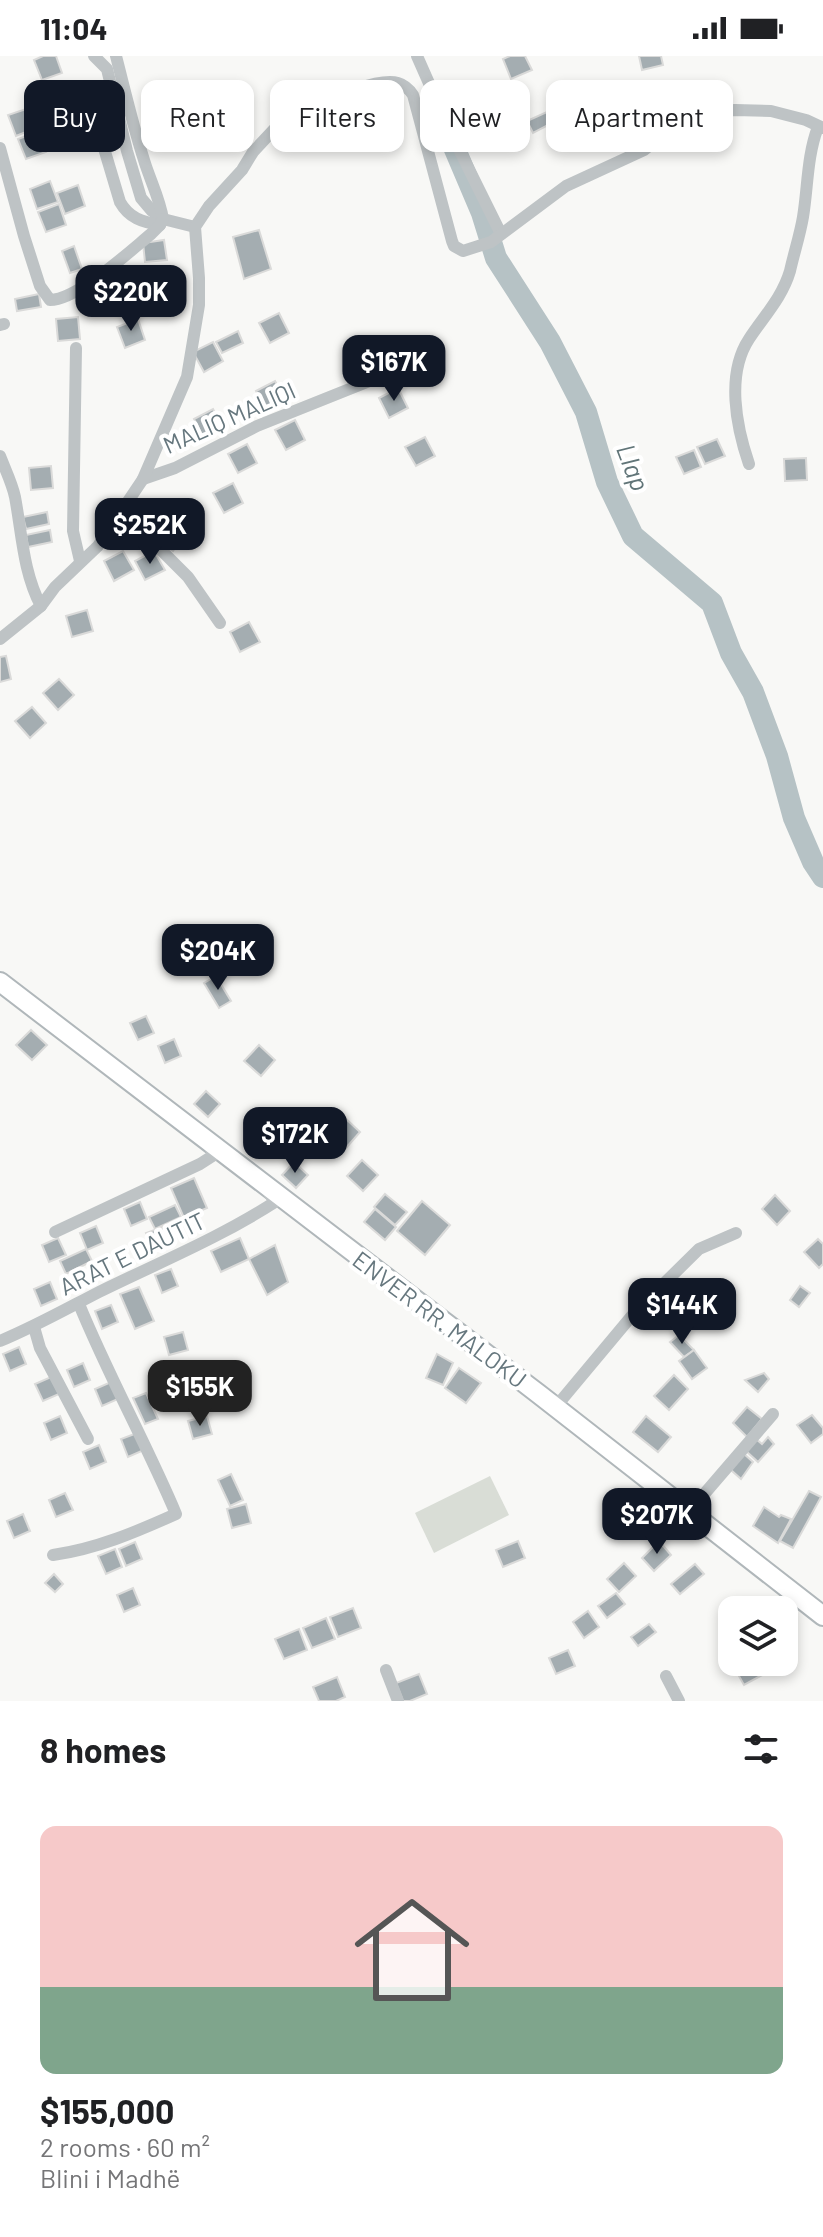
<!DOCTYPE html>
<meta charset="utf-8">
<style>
body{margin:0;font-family:Barlow,sans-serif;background:#f6f6f6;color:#202124;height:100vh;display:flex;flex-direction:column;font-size:30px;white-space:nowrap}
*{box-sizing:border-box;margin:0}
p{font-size:26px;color:#757577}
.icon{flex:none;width:44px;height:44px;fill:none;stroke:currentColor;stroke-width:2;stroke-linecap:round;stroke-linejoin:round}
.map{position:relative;height:1645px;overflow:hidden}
.side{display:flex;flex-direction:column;background:#fff;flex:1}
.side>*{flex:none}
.top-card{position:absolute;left:24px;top:24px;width:776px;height:72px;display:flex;gap:16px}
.buttons{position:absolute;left:718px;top:1540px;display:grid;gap:16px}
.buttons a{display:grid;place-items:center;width:80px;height:80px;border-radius:16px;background:#fff;box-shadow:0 4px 12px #0003;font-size:40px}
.price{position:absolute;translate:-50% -68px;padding:0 18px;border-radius:16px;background:#111827;color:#fff;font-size:26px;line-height:52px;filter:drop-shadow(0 2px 4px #0008)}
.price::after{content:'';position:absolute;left:50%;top:48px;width:24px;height:18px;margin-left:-12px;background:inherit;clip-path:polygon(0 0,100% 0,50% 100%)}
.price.on{background:#222;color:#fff}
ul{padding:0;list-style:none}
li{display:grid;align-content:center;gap:16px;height:424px;padding:0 40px}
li+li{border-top:2px solid #e0e0e0}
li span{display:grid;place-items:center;height:248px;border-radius:16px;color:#555}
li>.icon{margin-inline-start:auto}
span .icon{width:144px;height:144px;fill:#fffc;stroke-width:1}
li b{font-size:34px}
h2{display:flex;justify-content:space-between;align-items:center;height:96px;padding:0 40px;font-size:34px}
.tag{padding:0 28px;border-radius:16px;background:#fff;box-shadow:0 4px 12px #0003;font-size:28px;line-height:72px}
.tag.on{background:#111827;color:#fff}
.status{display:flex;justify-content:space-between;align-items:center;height:56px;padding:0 40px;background:#fff;direction:ltr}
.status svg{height:22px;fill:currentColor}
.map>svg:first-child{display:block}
.green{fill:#d9ddd6}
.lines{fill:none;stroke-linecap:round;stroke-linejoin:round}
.river{stroke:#b6c2c5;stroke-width:22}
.building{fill:#a4adb1;stroke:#dadad9;stroke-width:2}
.secondary-casing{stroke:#b0b7ba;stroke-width:22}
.minor{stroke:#bec3c5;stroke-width:12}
.secondary{stroke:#fff;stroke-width:18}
.labels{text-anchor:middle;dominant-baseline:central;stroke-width:8;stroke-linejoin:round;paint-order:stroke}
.street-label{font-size:24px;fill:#66777e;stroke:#fff}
.water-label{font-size:26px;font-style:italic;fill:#617578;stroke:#fff}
</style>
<div class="status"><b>11:04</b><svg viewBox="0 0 49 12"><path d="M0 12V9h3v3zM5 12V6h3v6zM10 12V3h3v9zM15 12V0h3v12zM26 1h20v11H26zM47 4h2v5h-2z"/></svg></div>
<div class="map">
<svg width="823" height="1645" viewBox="0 0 823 1645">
<rect width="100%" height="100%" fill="#f8f8f6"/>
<polygon class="green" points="490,1420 509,1459 434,1497 415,1457"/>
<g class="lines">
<polyline class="river" points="451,84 482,157 496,202 550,286 586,356 607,426 633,480 712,547 731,597 753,636 777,700 794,762 813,806 823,821"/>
</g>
<g class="building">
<polygon points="43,0 56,0 62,17 42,24 34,4"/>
<polygon points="510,0 525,0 532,14 511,23 503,3"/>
<polygon points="639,0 661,0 663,9 642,14"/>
<polygon points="573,32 578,53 557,59 551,37"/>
<polygon points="29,52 36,72 16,80 8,59"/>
<polygon points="549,55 554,66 533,77 527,65"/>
<polygon points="60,60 67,81 47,88 39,68"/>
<polygon points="39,75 46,96 26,103 18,83"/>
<polygon points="50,125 58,146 37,153 30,133"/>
<polygon points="78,129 85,150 65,158 57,137"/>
<polygon points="59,148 66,169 46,176 38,156"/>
<polygon points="259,174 271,213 244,223 233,181"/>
<polygon points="164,184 167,204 145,206 143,187"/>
<polygon points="74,190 82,213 70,217 62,195"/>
<polygon points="114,230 119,241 98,252 92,241"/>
<polygon points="39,238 41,251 17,255 15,243"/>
<polygon points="279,257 289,277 270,287 259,267"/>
<polygon points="78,261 80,283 58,285 56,263"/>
<polygon points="138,263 145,284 125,292 117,271"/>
<polygon points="238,275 243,287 222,297 216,286"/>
<polygon points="213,286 223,305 204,316 193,296"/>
<polygon points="275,325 285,344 266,354 256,335"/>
<polygon points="398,332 408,352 389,362 379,342"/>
<polygon points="213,353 223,373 204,383 194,363"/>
<polygon points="295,364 305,384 286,394 275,374"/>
<polygon points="425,381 435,400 416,410 405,391"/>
<polygon points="717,383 725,400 705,408 697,391"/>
<polygon points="247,388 257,407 238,417 228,398"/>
<polygon points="694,394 701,411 684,418 676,401"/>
<polygon points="806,402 807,424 785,425 784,403"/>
<polygon points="51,410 53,432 31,434 29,412"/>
<polygon points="233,427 243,447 224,457 213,437"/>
<polygon points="47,456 49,468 26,473 23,461"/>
<polygon points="50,474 52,486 28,491 26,479"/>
<polygon points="163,474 180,485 173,495 156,484"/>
<polygon points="123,495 134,514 114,525 104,505"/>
<polygon points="154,495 165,514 145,524 135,505"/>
<polygon points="87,554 93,575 72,581 66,560"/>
<polygon points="249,566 260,586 240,596 230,576"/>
<polygon points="6,600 11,623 0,626 0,601"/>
<polygon points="59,623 74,639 58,654 43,637"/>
<polygon points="32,651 46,667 30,682 15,665"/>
<polygon points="216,920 231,945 219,952 204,927"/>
<polygon points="146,960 154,977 138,984 130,967"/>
<polygon points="31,974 47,989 32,1004 16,989"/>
<polygon points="174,983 181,1000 165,1007 158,990"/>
<polygon points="259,989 275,1004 261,1020 244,1005"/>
<polygon points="206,1035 220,1048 208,1061 194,1048"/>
<polygon points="344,1061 360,1076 346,1092 329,1077"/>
<polygon points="362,1104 378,1119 363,1135 347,1120"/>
<polygon points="294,1106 308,1119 296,1132 282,1119"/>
<polygon points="194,1122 207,1152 184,1162 171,1132"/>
<polygon points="385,1138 407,1156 395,1169 374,1151"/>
<polygon points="775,1139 790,1155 777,1169 762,1153"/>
<polygon points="422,1145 450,1169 425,1199 397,1175"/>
<polygon points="140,1146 147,1163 131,1170 124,1153"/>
<polygon points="175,1149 181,1161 155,1173 149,1161"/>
<polygon points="375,1153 396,1171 385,1184 364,1166"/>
<polygon points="96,1170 103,1187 87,1194 80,1177"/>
<polygon points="163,1171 170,1188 154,1195 146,1177"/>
<polygon points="58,1182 66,1199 49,1206 42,1189"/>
<polygon points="240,1182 249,1203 221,1216 211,1195"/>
<polygon points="818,1183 823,1188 823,1208 819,1212 804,1196"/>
<polygon points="275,1189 288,1226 267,1239 249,1203"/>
<polygon points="86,1193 92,1205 66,1218 60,1205"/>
<polygon points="171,1213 178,1230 162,1237 155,1219"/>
<polygon points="50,1226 57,1243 41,1250 34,1233"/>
<polygon points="800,1230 810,1237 799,1251 790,1244"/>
<polygon points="139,1231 154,1265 135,1273 120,1238"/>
<polygon points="111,1249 118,1266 102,1273 95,1255"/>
<polygon points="183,1276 188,1294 169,1299 164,1281"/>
<polygon points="679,1279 694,1294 684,1301 670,1286"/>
<polygon points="19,1291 26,1308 10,1315 3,1298"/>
<polygon points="694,1294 707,1312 692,1323 679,1305"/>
<polygon points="437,1298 453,1307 443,1329 426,1322"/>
<polygon points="83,1307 90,1324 74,1331 67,1314"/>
<polygon points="193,1309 198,1327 179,1332 175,1313"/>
<polygon points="459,1312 481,1327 466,1347 445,1332"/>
<polygon points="764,1317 769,1323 758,1336 745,1324"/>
<polygon points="674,1319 688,1333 669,1354 654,1340"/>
<polygon points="51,1321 59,1338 43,1345 35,1328"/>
<polygon points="111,1326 118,1343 102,1350 95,1333"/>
<polygon points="146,1337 158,1363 145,1368 133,1342"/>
<polygon points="747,1351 762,1363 747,1381 733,1367"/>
<polygon points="812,1359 823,1372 823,1378 811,1387 797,1369"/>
<polygon points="60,1360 67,1377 51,1384 44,1367"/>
<polygon points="207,1360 212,1378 193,1383 188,1365"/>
<polygon points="646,1360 671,1381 658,1396 633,1376"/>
<polygon points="137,1377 144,1394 128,1401 121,1383"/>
<polygon points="768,1381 774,1388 758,1406 746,1395 756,1383 762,1388"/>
<polygon points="99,1389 106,1406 90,1413 83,1396"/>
<polygon points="743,1397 753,1406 741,1423 731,1414"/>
<polygon points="231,1418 243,1444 230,1450 218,1424"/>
<polygon points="809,1435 821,1441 793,1492 780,1485"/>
<polygon points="65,1437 73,1454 56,1461 49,1444"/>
<polygon points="246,1448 251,1467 232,1472 227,1453"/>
<polygon points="764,1451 779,1461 781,1459 791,1463 778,1487 753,1470"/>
<polygon points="23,1458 30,1475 14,1482 7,1465"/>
<polygon points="518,1485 525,1502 503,1511 496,1494"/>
<polygon points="659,1485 671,1499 654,1515 642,1502"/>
<polygon points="135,1486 142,1503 126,1510 119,1493"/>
<polygon points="115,1493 122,1511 106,1518 98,1500"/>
<polygon points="624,1507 636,1520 619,1536 607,1523"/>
<polygon points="695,1508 704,1518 680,1538 671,1528"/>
<polygon points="54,1518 63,1528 55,1536 45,1527"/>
<polygon points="133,1532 140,1549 124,1556 117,1539"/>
<polygon points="616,1537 625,1548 607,1562 598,1550"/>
<polygon points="353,1552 361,1572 338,1581 330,1561"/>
<polygon points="588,1555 599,1571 584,1582 573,1566"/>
<polygon points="326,1562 335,1583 312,1592 303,1572"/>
<polygon points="649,1568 656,1576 638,1590 631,1581"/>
<polygon points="299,1573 307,1594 284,1603 275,1583"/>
<polygon points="568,1594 575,1610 556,1618 549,1602"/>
<polygon points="749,1606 758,1606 764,1618 744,1629 735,1613"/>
<polygon points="419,1618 427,1638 410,1645 403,1645 396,1627"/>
<polygon points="337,1621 345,1641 336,1645 319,1645 313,1631"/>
</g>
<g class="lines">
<defs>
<polyline id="secondary" points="0,926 540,1339 823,1560"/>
</defs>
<use href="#secondary" class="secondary-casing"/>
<g class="minor">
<polyline points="94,0 107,13 127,95 141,142 152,155 163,163 195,171"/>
<path d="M 116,0 C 125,35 133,70 144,104 C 150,124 160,143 163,163"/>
<polyline points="417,0 451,77 501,178"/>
<path d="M 92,52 L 120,146 C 129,162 142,166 160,169"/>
<path d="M 0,92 L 24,180 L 40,230 L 50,244 C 77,244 129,196 151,178 L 160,169 L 163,163"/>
<polyline points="0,269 4,268"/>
<polyline points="76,292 73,475 80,505"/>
<path d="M 0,400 C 5,413 12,427 15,441 C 22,478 23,516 41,550"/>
<path d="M 749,408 C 736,370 726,318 749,283 C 764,260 782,242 790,215 C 794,197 800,179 803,161 C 808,130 807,100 818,71"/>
<polyline points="143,423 175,412 257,370 377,322"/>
<polyline points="108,474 121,478 143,480 153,486 188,521 220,567"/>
<path d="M 0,583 L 41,550 L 55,531 L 98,490 L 143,423 L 187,321 L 199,249 L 199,222 L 195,171 L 209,150 L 242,114 L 253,96 L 279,68 L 288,62 C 313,52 373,20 398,27 C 405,29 409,33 413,39 L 452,185 L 454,190 L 463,195 L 491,186 L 566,130 L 644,94 L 682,64 L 698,56 L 735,54 L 771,55 L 806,64 L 823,72"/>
<polyline points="55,1176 200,1108 214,1099 207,1085"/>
<polyline points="34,1271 40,1292 88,1383"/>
<path d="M 0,1285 C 34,1271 66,1253 99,1236 C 158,1207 219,1182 275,1146 L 267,1134"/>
<polyline points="547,1342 559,1347 635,1256 699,1193 736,1177"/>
<polyline points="680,1447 693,1451 773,1358"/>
<path d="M 53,1499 C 96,1493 136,1476 176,1458 C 146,1387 108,1319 79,1248"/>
<polyline points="386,1614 398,1645"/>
<polyline points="666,1620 679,1645"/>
</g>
<use href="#secondary" class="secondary"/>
</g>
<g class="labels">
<g class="street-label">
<text transform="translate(229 361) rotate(-24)">MALIQ MALIQI</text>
<text transform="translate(132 1197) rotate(-26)">ARAT E DAUTIT</text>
<text transform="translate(440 1263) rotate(37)">ENVER RR. MALOKU</text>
</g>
<g class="water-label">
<text transform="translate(634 411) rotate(69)">Llap</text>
</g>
</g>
</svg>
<div class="buttons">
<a><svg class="icon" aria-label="layers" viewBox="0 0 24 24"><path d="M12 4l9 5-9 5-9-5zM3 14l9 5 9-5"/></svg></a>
</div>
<b class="price" style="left:131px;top:277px">$220K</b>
<b class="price" style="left:394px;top:347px">$167K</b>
<b class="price" style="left:150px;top:510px">$252K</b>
<b class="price" style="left:218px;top:936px">$204K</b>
<b class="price" style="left:295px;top:1119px">$172K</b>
<b class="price" style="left:682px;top:1290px">$144K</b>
<b class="price on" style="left:200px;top:1372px">$155K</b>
<b class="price" style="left:657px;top:1500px">$207K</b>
<div class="top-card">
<a class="tag on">Buy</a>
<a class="tag">Rent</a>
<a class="tag">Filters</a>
<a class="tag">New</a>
<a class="tag">Apartment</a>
</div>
</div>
<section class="side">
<h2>8 homes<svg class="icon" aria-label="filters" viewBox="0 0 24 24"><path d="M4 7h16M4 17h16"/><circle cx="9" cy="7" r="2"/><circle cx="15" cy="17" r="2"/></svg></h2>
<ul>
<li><span style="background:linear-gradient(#f6c9c9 65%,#7fa58c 0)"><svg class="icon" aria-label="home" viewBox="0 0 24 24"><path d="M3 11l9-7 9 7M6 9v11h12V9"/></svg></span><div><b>$155,000</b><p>2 rooms · 60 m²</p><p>Blini i Madhë</p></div></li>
</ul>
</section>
